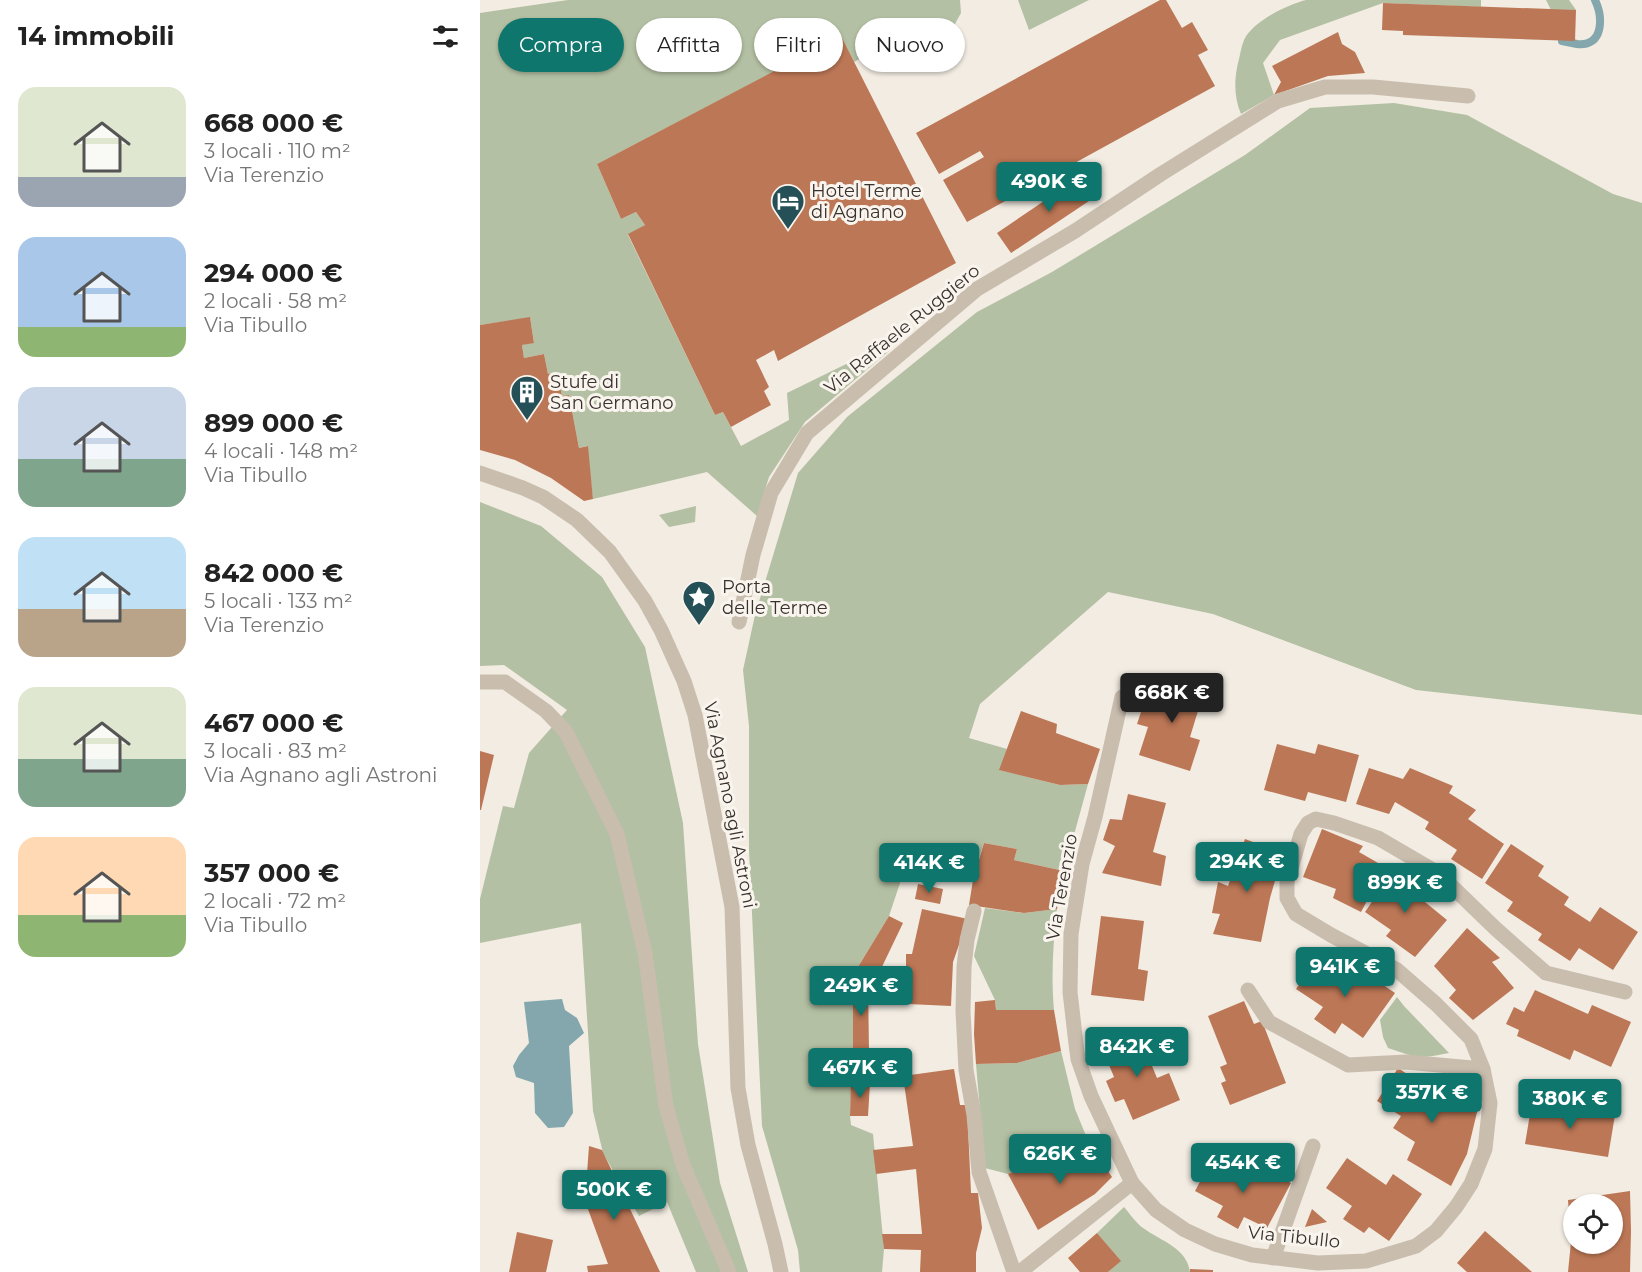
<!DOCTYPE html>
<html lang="it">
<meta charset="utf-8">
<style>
body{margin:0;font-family:Montserrat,sans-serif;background:#f2f2f2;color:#222;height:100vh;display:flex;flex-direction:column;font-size:22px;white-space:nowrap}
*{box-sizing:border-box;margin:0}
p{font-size:20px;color:#767676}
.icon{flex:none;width:33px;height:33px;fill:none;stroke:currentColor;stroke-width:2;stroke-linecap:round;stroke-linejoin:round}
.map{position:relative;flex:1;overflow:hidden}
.details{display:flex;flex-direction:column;background:#fff;width:480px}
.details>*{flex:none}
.top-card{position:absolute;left:18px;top:18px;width:570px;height:54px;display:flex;gap:12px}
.buttons{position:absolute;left:1083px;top:1194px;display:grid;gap:12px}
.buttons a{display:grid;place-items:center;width:60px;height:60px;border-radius:50%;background:#fff;box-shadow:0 2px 4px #0004;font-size:30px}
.price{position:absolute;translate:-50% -51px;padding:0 14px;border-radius:6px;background:#0f766e;color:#fff;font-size:20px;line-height:39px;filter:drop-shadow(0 2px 3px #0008)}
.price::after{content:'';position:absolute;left:50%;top:36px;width:18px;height:14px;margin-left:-9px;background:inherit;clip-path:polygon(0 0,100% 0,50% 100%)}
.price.on{background:#222;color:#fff}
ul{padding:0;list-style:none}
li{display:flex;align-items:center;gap:18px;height:150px;padding:0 18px}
li span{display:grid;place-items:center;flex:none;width:168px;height:120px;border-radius:18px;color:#555}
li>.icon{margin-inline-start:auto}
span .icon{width:72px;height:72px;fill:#fffc;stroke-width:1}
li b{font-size:26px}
h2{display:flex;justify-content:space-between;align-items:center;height:72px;padding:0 18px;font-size:26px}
.pill{padding:0 21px;border-radius:27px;background:#fff;box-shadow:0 2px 4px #0004;font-size:21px;line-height:54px}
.pill.on{background:#0f766e;color:#fff}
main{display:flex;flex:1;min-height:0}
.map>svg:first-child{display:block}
.green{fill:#b4c0a3}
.water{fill:#83a7ad}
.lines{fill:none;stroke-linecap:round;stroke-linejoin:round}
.stream{stroke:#83a7ad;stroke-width:8}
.building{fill:#bc7756;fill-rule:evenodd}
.minor{stroke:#c9bdae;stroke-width:15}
.labels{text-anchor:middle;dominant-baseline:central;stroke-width:6;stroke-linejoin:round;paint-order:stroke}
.poi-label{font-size:18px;fill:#39312c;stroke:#f9f5ee;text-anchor:start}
.street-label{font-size:18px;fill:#39312c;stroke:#f9f5ee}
</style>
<main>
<section class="details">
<h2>14 immobili<svg class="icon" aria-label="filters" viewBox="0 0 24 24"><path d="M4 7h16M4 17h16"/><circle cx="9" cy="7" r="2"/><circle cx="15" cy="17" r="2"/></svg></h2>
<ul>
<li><span style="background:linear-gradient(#dfe7d0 75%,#9aa5b1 0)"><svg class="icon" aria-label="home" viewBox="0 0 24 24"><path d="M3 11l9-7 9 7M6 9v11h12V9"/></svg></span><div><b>668 000 €</b><p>3 locali · 110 m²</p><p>Via Terenzio</p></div></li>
<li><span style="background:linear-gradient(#a9c7e8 75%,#8fb573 0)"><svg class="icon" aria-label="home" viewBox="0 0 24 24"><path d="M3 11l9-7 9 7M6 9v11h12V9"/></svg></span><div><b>294 000 €</b><p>2 locali · 58 m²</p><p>Via Tibullo</p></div></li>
<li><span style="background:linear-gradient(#c9d6e8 60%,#7fa58c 0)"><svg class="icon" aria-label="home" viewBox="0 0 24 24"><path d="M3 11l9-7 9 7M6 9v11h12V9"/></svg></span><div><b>899 000 €</b><p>4 locali · 148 m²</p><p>Via Tibullo</p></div></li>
<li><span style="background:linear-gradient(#bfe0f5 60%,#b9a48a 0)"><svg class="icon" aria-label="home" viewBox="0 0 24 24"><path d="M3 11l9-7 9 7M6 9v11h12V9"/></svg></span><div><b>842 000 €</b><p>5 locali · 133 m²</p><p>Via Terenzio</p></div></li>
<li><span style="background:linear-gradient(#dfe7d0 60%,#7fa58c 0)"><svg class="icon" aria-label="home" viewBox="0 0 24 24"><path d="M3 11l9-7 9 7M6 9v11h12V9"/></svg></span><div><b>467 000 €</b><p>3 locali · 83 m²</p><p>Via Agnano agli Astroni</p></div></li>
<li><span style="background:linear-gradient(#ffd9b3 65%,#8fb573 0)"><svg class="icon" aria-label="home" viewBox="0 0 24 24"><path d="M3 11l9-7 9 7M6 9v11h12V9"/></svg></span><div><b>357 000 €</b><p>2 locali · 72 m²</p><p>Via Tibullo</p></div></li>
</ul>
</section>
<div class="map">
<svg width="1162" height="1272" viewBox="0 0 1162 1272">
<rect width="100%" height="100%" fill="#f2ece2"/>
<g class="green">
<polygon points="88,0 480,0 481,13 460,51 423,64 401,23 377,35 387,55 374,62 361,37 117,164 141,219 156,212 165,225 148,235 235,415 243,412 261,446 309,420 307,393 407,344 409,351 325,422 289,477 277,516 227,472 113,499 107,446 99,448 89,395 82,396 77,372 68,374 64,354 44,358 42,345 54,342 50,318 0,325 0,13"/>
<polygon points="538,0 609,0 549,30"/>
<path d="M 826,0 L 1001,0 L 1001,7 L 903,3 L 800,40 L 783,63 L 794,95 L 761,114 C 754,98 754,80 758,63 C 760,56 761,47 764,40 C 773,21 807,5 826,0 Z"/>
<polygon points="1066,0 1089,0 1096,10 1071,10"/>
<polygon points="914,103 987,115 1133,194 1162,203 1162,715 936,690 733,614 628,592 500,704 489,738 527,749 520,770 580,785 608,784 584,871 534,860 537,849 504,843 499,858 453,845 423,874 409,916 378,967 373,982 373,1051 370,1116 371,1125 393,1134 404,1249 402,1272 320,1272 318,1250 282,1126 269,850 269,726 263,670 275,615 318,473 367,417 497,312 572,272 765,155 830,108"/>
<polygon points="0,502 61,526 122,577 165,647 203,823 218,1044 240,1183 268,1272 216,1272 187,1202 159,1216 123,1153 113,1111 101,923 0,943 0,899 23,806 34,808 49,753 87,710 24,665 0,666"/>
<polygon points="216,506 215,522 189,527 179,515"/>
<path d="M 505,908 L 544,913 L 577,909 C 573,943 571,977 574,1010 L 516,1010 L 515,1000 L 494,956 Z"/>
<path d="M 917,997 L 924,1006 L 969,1053 C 940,1059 936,1058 908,1048 L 903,1037 L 900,1020 Z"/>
<polygon points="581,1051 595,1109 609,1143 564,1169 559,1161 528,1174 505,1168 496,1064 537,1063"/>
<path d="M 644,1207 C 650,1214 656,1223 663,1228 C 681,1241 707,1248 710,1272 L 628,1272 L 640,1261 L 617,1233 Z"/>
</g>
<polygon class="water" points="82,999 85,1010 97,1018 104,1033 89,1046 93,1113 84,1127 68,1128 55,1113 54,1083 36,1077 33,1066 39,1055 49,1043 44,1002"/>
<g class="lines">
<path class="stream" d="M 1082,41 C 1087,42 1092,43 1097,44 C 1124,47 1123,17 1115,0"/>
</g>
<g class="building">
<polygon points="680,0 686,0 702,28 712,22 728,50 718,55 735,86 487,222 463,180 504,157 500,151 459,174 436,133"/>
<polygon points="903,3 1096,10 1095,41 923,35 923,31 902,30"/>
<polygon points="858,32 862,44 875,52 885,73 848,76 794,95 801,82 792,66"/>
<polygon points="361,36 476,263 298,361 294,350 276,360 289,387 284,391 291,405 251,427 243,412 235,415 148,234 165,225 156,212 141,219 117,164"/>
<polygon points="607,172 621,193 531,253 517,233"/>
<polygon points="50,317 54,343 42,345 44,358 64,354 68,374 77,372 82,396 89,395 99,448 108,446 113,499 104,501 71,478 35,460 0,450 0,325"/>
<polygon points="685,676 725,688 710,737 720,740 710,771 659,755 668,727 657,724 665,700 676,703"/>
<polygon points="541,711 577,724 576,733 620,749 608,784 580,785 519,770"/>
<polygon points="797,744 835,754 838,744 879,755 866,802 828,792 825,801 784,790"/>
<polygon points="0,751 14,755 1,810 0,810"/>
<polygon points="889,768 923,779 930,768 973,786 969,793 996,810 988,819 1024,844 1002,879 971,859 977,850 945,829 949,822 915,802 909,814 876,804"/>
<polygon points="648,794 686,803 673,852 686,856 681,886 622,873 635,846 623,840 630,819 642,820"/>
<polygon points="842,829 883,846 879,852 905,867 881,912 853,898 856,889 823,877"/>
<polygon points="765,839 803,853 790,898 781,942 733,934 740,914 732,913 738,882 748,886"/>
<polygon points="504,843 537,849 534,860 584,871 577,909 544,913 489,905 493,880"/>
<polygon points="1031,844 1064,866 1058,876 1089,897 1084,905 1110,922 1120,907 1158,932 1133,970 1099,948 1090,961 1058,940 1062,934 1027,911 1033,902 1005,883"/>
<polygon points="451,855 466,859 462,874 446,870"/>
<polygon points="913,871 946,894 940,898 967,920 935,957 906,936 911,930 885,912"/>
<polygon points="438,884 463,889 460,904 435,899"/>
<polygon points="442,909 488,919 473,962 471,1006 428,1004 429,985 426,983 426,954 432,954"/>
<polygon points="409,916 423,923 399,973 378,967"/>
<polygon points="621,916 664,921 658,969 668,971 664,1001 611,995"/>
<polygon points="987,928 1020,958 1012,962 1034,988 993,1020 969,998 976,990 954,966"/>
<polygon points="838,957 876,983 884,972 915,993 883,1038 862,1023 855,1034 834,1019 843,1007 816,989"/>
<polygon points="373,982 388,982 389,1051 373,1051"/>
<polygon points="1055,990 1108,1014 1112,1005 1151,1022 1131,1067 1094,1050 1090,1060 1037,1036 1039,1030 1026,1024 1034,1007 1044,1012"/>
<polygon points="515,1000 516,1010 574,1010 581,1051 537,1063 496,1064 494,1034 495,1002"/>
<polygon points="764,1001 774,1024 782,1021 806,1083 750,1105 741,1083 746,1081 740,1067 747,1064 728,1016"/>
<polygon points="658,1032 677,1078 689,1073 700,1100 653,1120 644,1099 635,1102 626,1081 634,1077 622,1048"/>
<polygon points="918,1068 959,1095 965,1086 998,1108 987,1154 971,1186 927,1160 935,1142 913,1128 921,1116 897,1101"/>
<polygon points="474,1069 480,1105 487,1105 491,1193 498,1193 502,1228 496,1253 496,1272 440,1272 441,1250 404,1249 402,1234 442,1234 436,1169 396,1174 393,1150 433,1146 423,1076"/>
<polygon points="371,1082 390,1083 388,1116 370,1116"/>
<polygon points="1052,1102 1135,1115 1128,1157 1045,1144"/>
<polygon points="609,1143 632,1177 615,1194 558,1230 528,1174 559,1161 564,1169"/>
<polygon points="109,1146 122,1150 180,1272 108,1272 107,1266 128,1264 105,1201"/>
<polygon points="867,1158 906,1185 913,1174 942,1194 909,1241 889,1227 884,1233 863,1219 872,1206 846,1188"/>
<polygon points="732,1159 773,1180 780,1167 811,1183 787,1228 764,1217 758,1229 737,1217 743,1206 715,1191"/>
<path d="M 1150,1191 L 1151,1231 L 1150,1272 L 1088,1272 L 1091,1242 L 1088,1200 ZM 1094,1204 L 1132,1204 L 1132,1244 L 1094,1244 Z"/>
<polygon points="832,1209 847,1222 825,1227"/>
<polygon points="1005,1231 1052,1272 987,1272 977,1263"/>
<polygon points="37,1232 73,1240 66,1272 29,1272"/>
<polygon points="617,1233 641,1261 628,1272 600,1272 588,1258"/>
<polygon points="710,1269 733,1270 733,1272 710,1272"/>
</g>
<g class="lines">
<g class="minor">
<polyline points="0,473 43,488 63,497 97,520 130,552 165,601 181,630 204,681 215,715 252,907 258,1088 268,1145 295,1244 301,1272"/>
<polyline points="259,622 273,555 291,493 327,433 497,289 595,231 681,174 798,101 845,87 893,87 988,96"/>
<polyline points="0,682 25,682 66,711 86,732 137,834 165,953 186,1106 203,1165 249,1272"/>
<polyline points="642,697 615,817 602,864 591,934 590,992 596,1044 598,1059 611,1096 652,1183 676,1210 705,1230 735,1244 772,1255 838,1263 886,1261 936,1246 956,1231 976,1207 991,1184 1005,1149 1010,1103 1003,1069 991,1039 956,1004 917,970 851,935 816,914 807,898 807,882 821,834 828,823 836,819 854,823 898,838 958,873 1016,929 1066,973 1145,992"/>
<polyline points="494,911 487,940 484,967 483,1011 486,1070 494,1115 499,1172 534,1272"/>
<polyline points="768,990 789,1022 868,1065 926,1062 1003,1069"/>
<polyline points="793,1258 833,1146"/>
<polyline points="540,1272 652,1183"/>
</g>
</g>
<defs>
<symbol id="hotel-pin" viewBox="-11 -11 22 30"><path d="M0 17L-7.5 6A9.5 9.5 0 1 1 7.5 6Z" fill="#255057" stroke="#f9f5ee"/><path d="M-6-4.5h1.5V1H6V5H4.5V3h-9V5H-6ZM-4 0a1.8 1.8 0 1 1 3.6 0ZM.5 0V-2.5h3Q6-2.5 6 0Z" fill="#fff"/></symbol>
<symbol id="building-pin" viewBox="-11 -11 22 30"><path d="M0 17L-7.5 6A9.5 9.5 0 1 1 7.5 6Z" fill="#255057" stroke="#f9f5ee"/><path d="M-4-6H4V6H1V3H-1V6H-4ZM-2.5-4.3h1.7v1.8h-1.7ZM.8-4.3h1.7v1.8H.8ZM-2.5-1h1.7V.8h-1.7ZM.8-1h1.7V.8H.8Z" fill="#fff"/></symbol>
<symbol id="sight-pin" viewBox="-11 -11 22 30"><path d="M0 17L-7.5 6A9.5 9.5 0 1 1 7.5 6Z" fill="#255057" stroke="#f9f5ee"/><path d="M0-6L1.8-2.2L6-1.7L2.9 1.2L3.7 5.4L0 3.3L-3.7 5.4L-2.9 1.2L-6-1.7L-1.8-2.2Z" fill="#fff"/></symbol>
</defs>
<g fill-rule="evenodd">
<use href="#hotel-pin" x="289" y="182" width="38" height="52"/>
<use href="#building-pin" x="28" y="373" width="38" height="52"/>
<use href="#sight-pin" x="200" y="578" width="38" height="52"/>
</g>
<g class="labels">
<g class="poi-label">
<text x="331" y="191">Hotel Terme<tspan x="331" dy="21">di Agnano</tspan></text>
<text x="70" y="382">Stufe di<tspan x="70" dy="21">San Germano</tspan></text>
<text x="242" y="587">Porta<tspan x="242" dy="21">delle Terme</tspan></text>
</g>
<g class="street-label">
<text transform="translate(422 329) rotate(-39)">Via Raffaele Ruggiero</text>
<text transform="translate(250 805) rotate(79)">Via Agnano agli Astroni</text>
<text transform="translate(582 887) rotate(-80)">Via Terenzio</text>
<text transform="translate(814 1237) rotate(6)">Via Tibullo</text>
</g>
</g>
</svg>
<div class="buttons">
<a><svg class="icon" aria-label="locate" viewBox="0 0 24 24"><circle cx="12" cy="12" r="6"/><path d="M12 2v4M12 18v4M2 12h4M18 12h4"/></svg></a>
</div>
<b class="price" style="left:569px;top:213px">490K €</b>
<b class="price on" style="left:692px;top:724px">668K €</b>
<b class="price" style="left:767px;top:893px">294K €</b>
<b class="price" style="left:449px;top:894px">414K €</b>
<b class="price" style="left:925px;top:914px">899K €</b>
<b class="price" style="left:865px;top:998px">941K €</b>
<b class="price" style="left:381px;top:1017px">249K €</b>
<b class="price" style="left:657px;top:1078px">842K €</b>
<b class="price" style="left:380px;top:1099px">467K €</b>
<b class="price" style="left:952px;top:1124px">357K €</b>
<b class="price" style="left:1090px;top:1130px">380K €</b>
<b class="price" style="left:580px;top:1185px">626K €</b>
<b class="price" style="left:763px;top:1194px">454K €</b>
<b class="price" style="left:134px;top:1221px">500K €</b>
<div class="top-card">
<a class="pill on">Compra</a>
<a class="pill">Affitta</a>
<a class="pill">Filtri</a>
<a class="pill">Nuovo</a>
</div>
</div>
</main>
